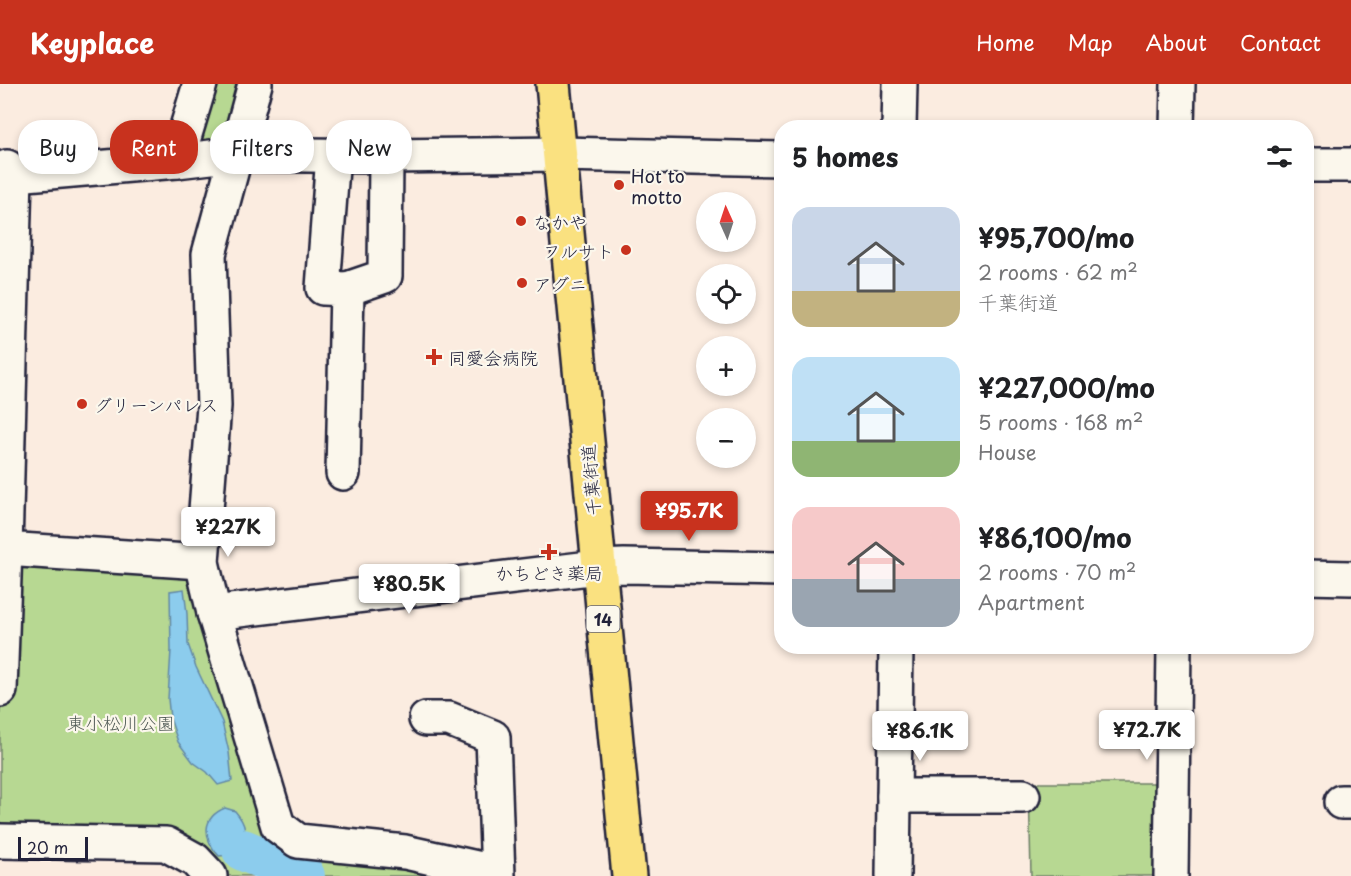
<!DOCTYPE html>
<meta charset="utf-8">
<style>
body{margin:0;font-family:"Playpen Sans","Klee One",sans-serif;background:#f2f2f2;color:#202124;height:100vh;display:flex;flex-direction:column;font-size:22px;white-space:nowrap}
*{box-sizing:border-box;margin:0}
p{font-size:20px;color:#757577}
.icon{flex:none;width:33px;height:33px;fill:none;stroke:currentColor;stroke-width:2;stroke-linecap:round;stroke-linejoin:round}
.map{position:relative;flex:1;overflow:hidden}
.sheet{position:absolute;left:774px;top:36px;width:540px;height:534px;display:flex;flex-direction:column;background:#fff;border-radius:24px;box-shadow:0 3px 9px #0003}
.sheet>*{flex:none}
.guide{position:absolute;left:18px;top:36px;width:570px;height:54px;display:flex;gap:12px}
.needle{width:39px;rotate:357deg}
.tools{position:absolute;left:696px;top:108px;display:grid;gap:12px}
.tools a{display:grid;place-items:center;width:60px;height:60px;border-radius:50%;background:#fff;box-shadow:0 3px 9px #0003;font-size:30px}
.scale{position:absolute;left:18px;bottom:15px;width:70px;box-sizing:border-box;padding-left:6px;border:3px solid #22223b;border-top:0;font-size:16px;line-height:21px;white-space:nowrap;color:#22223b;-webkit-text-stroke:4px #fbf7ec;paint-order:stroke}
.price{position:absolute;translate:-50% -51px;padding:0 14px;border-radius:6px;background:#fff;color:#222;font-size:20px;line-height:39px;filter:drop-shadow(0 2px 3px #0008)}
.price::after{content:'';position:absolute;left:50%;top:36px;width:18px;height:14px;margin-left:-9px;background:inherit;clip-path:polygon(0 0,100% 0,50% 100%)}
.price.current{background:#c8321e;color:#fff}
ul{padding:0;list-style:none}
li{display:flex;align-items:center;gap:18px;height:150px;padding:0 18px}
li span{display:grid;place-items:center;flex:none;width:168px;height:120px;border-radius:18px;color:#555}
li>.icon{margin-inline-start:auto}
span .icon{width:72px;height:72px;fill:#fffc;stroke-width:1}
li b{font-size:26px}
h2{display:flex;justify-content:space-between;align-items:center;height:72px;padding:0 18px;font-size:26px}
.chip{padding:0 21px;border-radius:24px;background:#fff;box-shadow:0 3px 9px #0003;font-size:21px;line-height:54px}
.chip.current{background:#c8321e;color:#fff}
header{display:flex;align-items:center;gap:36px;box-sizing:border-box;height:84px;padding:0 30px;background:#c8321e;color:#fff}
header strong{font-size:28px}
nav{display:flex;gap:33px;margin-inline-start:auto;font-size:21px}
.map>svg:first-child{display:block}
.green{fill:#b7d892;stroke:#6c7d66;stroke-width:1.5}
.water{fill:#8ccced;stroke:#6288a6;stroke-width:1.5}
.lines{fill:none;stroke-linecap:round;stroke-linejoin:round}
.river{stroke:#8ccced;stroke-width:42}
.minor-casing{stroke:#22223b;stroke-width:38}
.highway-casing{stroke:#22223b;stroke-width:38}
.minor{stroke:#fbf7ec;stroke-width:33}
.highway{stroke:#fae180;stroke-width:33}
.poi-dot{fill:#c8321e;stroke:#fbf7ec;stroke-width:2}
.labels{text-anchor:middle;dominant-baseline:central;stroke-width:4.5;stroke-linejoin:round;paint-order:stroke}
.shield{fill:#fbf7ec;stroke:#636270;stroke-width:1.5}
.shield-label{font-size:16px;font-weight:bold;fill:#22223b}
.poi-label{font-size:18px;fill:#22223b;stroke:#fbf7ec;text-anchor:start}
.street-label{font-size:18px;fill:#22223b;stroke:#fbf7ec}
.park-label{font-size:18px;fill:#4f5955;stroke:#fbf7ec}
</style>
<header>
<strong>Keyplace</strong>
<nav><a>Home</a><a>Map</a><a>About</a><a>Contact</a></nav>
</header>
<div class="map">
<svg width="1351" height="792" viewBox="0 0 1351 792">
<rect width="100%" height="100%" fill="#fbece0"/>
<filter id="ink" filterUnits="userSpaceOnUse"><feTurbulence type="fractalNoise" baseFrequency=".0167" numOctaves="2"/><feDisplacementMap in="SourceGraphic" scale="12" xChannelSelector="R" yChannelSelector="G"/><feConvolveMatrix kernelMatrix="1 2 1 2 8 2 1 2 1" color-interpolation-filters="sRGB"/></filter>
<g filter="url(#ink)">
<g class="green">
<polygon points="206,0 248,0 232,65 186,72"/>
<polygon points="5,465 202,478 278,742 491,792 210,792 195,776 0,757 0,602"/>
<polygon points="1029,699 1161,699 1160,792 1031,792"/>
</g>
<g class="water">
<polygon points="184,505 187,530 188,560 196,583 222,638 229,668 232,697 218,701 207,688 193,678 178,658 170,634 168,615 171,566 170,507"/>
<path d="M 225,724 L 235,727 C 247,741 246,748 243,766 L 231,771 L 219,772 C 203,755 201,734 225,724 Z"/>
</g>
<g class="lines">
<polyline class="river" points="243,766 304,792"/>
<defs>
<g id="minor">
<polyline points="255,0 209,170 214,322 202,478 214,529 278,742 298,757 405,768 477,784 491,792"/>
<polyline points="899,44 900,0"/>
<polyline points="1177,44 1178,0"/>
<polyline points="333,71 323,204 347,205 343,389"/>
<polyline points="177,77 200,0"/>
<polyline points="1306,81 1351,81"/>
<polyline points="7,83 15,91 5,465 202,478"/>
<polyline points="0,105 15,91 177,77 236,70 386,72 560,70 782,75"/>
<polyline points="347,205 385,192 386,72"/>
<polyline points="0,465 5,465 0,606"/>
<polyline points="1306,493 1351,494"/>
<polyline points="214,529 598,483 624,482 782,485"/>
<polyline points="426,635 449,635 493,653 498,792"/>
<polyline points="894,712 1023,712"/>
<polyline points="1341,718 1351,718"/>
<polyline points="0,757 166,760 195,776 210,792"/>
<polyline points="893,792 896,562"/>
<polyline points="1171,792 1174,562"/>
</g>
<path id="highway" d="M 553,0 C 578,264 602,528 629,792"/>
</defs>
<use href="#minor" class="minor-casing"/>
<use href="#highway" class="highway-casing"/>
<use href="#minor" class="minor"/>
<use href="#highway" class="highway"/>
</g>
</g>
<g class="poi-dot">
<circle cx="619" cy="101" r="6"/>
<circle cx="521" cy="137" r="6"/>
<circle cx="626" cy="166" r="6"/>
<circle cx="522" cy="199" r="6"/>
<path d="M431 264h6v6h6v6h-6v6h-6v-6h-6v-6h6z"/>
<circle cx="82" cy="320" r="6"/>
<path d="M546 459h6v6h6v6h-6v6h-6v-6h-6v-6h6z"/>
</g>
<g class="labels">
<rect class="shield" x="586.5" y="522" width="33" height="26" rx="4.5"/>
<g class="shield-label">
<text x="603" y="535">14</text>
</g>
<g class="poi-label">
<text x="631" y="91">Hot to<tspan x="631" dy="21">motto</tspan></text>
<text x="533" y="137">なかや</text>
<text x="614" y="166" text-anchor="end">フルサト</text>
<text x="534" y="199">アグニ</text>
<text x="448" y="273">同愛会病院</text>
<text x="94" y="320">グリーンパレス</text>
<text x="549" y="488" text-anchor="middle">かちどき薬局</text>
</g>
<g class="street-label">
<text transform="translate(590 396) rotate(-95)">千葉街道</text>
</g>
<g class="park-label">
<text x="121" y="638">東小松川公園</text>
</g>
</g>
</svg>
<div class="tools">
<a><svg class="needle" viewBox="-14 -14 28 28"><path d="M0-13l5 13h-10z" fill="#e53935"/><path d="M0 13l5-13h-10z" fill="#757577"/></svg></a>
<a><svg class="icon" aria-label="locate" viewBox="0 0 24 24"><circle cx="12" cy="12" r="6"/><path d="M12 2v4M12 18v4M2 12h4M18 12h4"/></svg></a>
<a>+</a>
<a>−</a>
</div>
<div class="scale">20 m</div>
<b class="price current" style="left:689px;top:458px">¥95.7K</b>
<b class="price" style="left:228px;top:474px">¥227K</b>
<b class="price" style="left:409px;top:531px">¥80.5K</b>
<b class="price" style="left:1147px;top:677px">¥72.7K</b>
<b class="price" style="left:920px;top:678px">¥86.1K</b>
<div class="guide">
<a class="chip">Buy</a>
<a class="chip current">Rent</a>
<a class="chip">Filters</a>
<a class="chip">New</a>
</div>
<section class="sheet">
<h2>5 homes<svg class="icon" aria-label="filters" viewBox="0 0 24 24"><path d="M4 7h16M4 17h16"/><circle cx="9" cy="7" r="2"/><circle cx="15" cy="17" r="2"/></svg></h2>
<ul>
<li><span style="background:linear-gradient(#c9d6e8 70%,#c2b280 0)"><svg class="icon" aria-label="home" viewBox="0 0 24 24"><path d="M3 11l9-7 9 7M6 9v11h12V9"/></svg></span><div><b>¥95,700/mo</b><p>2 rooms · 62 m²</p><p>千葉街道</p></div></li>
<li><span style="background:linear-gradient(#bfe0f5 70%,#8fb573 0)"><svg class="icon" aria-label="home" viewBox="0 0 24 24"><path d="M3 11l9-7 9 7M6 9v11h12V9"/></svg></span><div><b>¥227,000/mo</b><p>5 rooms · 168 m²</p><p>House</p></div></li>
<li><span style="background:linear-gradient(#f6c9c9 60%,#9aa5b1 0)"><svg class="icon" aria-label="home" viewBox="0 0 24 24"><path d="M3 11l9-7 9 7M6 9v11h12V9"/></svg></span><div><b>¥86,100/mo</b><p>2 rooms · 70 m²</p><p>Apartment</p></div></li>
</ul>
</section>
</div>
